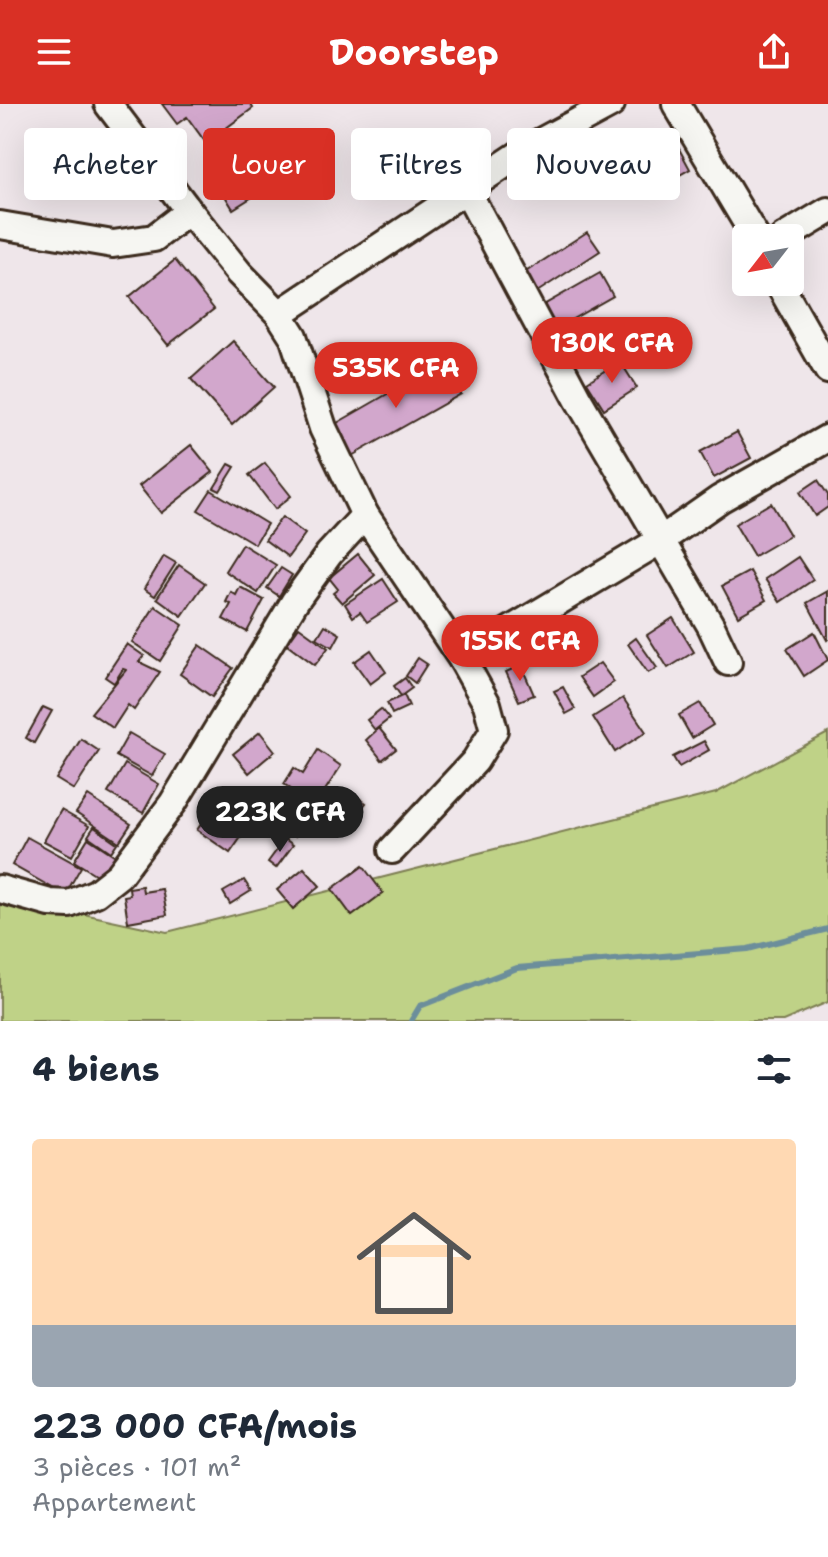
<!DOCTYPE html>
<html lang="fr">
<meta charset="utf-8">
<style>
body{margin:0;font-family:"Shantell Sans",sans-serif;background:#f2f2f3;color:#1f2937;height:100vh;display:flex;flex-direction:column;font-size:30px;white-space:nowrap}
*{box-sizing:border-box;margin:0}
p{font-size:26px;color:#747a83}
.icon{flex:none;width:44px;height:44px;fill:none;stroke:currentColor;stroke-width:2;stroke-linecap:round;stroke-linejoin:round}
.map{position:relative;height:917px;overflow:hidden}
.drawer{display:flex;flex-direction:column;background:#fff;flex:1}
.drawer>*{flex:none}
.banner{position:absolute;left:24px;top:24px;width:780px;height:72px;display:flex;gap:16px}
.needle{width:52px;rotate:239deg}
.controls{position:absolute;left:732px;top:120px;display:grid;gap:16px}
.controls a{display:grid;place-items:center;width:72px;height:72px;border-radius:8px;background:#fff;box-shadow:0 8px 32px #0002;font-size:40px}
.price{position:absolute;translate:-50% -68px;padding:0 18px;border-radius:28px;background:#d93025;color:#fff;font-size:26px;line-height:52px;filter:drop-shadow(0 2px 4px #0008)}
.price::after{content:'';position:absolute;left:50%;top:48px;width:24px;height:18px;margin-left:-12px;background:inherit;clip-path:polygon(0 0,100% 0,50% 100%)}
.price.active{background:#222;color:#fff}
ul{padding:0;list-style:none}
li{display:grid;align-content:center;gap:16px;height:424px;padding:0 32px}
li span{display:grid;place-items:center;height:248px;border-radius:8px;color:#555}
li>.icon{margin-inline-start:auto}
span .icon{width:144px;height:144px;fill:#fffc;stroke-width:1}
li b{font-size:34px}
h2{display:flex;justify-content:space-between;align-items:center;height:96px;padding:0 32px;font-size:34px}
.pill{padding:0 28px;border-radius:8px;background:#fff;box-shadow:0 8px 32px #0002;font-size:28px;line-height:72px}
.pill.active{background:#d93025;color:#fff}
header{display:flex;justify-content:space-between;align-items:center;height:104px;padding:0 32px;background:#d93025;color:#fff;font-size:36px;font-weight:700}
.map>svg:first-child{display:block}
.green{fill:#bfd287;stroke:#7d7e52;stroke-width:2}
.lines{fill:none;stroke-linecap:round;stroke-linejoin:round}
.stream{stroke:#6c8e9b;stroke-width:6}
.building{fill:#d2a7cc;stroke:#3b2a1e;stroke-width:2}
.minor-casing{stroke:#3b2a1e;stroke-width:32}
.minor{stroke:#f6f6f2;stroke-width:26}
</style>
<header><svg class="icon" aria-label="menu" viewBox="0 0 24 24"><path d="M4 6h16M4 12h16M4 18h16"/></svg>Doorstep<svg class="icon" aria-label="share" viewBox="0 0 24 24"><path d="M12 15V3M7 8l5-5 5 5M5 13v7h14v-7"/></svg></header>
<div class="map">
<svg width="828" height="917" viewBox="0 0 828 917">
<rect width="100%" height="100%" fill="#efe6ea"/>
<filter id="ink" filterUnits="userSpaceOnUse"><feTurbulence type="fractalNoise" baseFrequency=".0125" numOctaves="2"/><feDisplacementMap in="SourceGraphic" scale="16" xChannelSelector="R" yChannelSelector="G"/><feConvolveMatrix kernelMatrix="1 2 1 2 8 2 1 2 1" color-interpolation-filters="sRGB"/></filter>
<g filter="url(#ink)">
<polygon class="green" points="828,629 828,898 783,917 0,917 0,792 167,828 716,689"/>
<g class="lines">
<polyline class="stream" points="411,917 420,902 517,864 748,845 828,825"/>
</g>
<g class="building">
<polygon points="162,0 250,0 253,4 206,39 187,13 177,20"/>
<polygon points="273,41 291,69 233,105 216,77"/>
<polygon points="678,43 690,65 648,89 636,67"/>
<polygon points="587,128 600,147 534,190 521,171"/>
<polygon points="175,156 214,205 168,241 129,193"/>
<polygon points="600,169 613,192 555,225 542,202"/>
<polygon points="233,237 274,283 232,321 191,275"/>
<polygon points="620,257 637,284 604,305 587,278"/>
<polygon points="443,258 461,290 348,354 330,323"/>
<polygon points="737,328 751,354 714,374 700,348"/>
<polygon points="191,341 213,368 161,409 139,382"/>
<polygon points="265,359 291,392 275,405 249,371"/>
<polygon points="229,360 235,363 220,387 214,384"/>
<polygon points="818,376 828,391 828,403 815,412 800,388"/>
<polygon points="211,386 267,420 255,440 198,406"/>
<polygon points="771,399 790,431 754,452 735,420"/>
<polygon points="282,413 305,430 288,453 265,436"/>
<polygon points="242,440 276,461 258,489 225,467"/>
<polygon points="358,450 375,471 342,499 333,489 338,485 329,474"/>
<polygon points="164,452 176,459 155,492 144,485"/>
<polygon points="798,453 813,476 780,498 765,475"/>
<polygon points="179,461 205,479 182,512 157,494"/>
<polygon points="281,464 292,471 279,492 267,484"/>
<polygon points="750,467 766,496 738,512 722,482"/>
<polygon points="383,475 398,498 367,518 360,508 353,513 345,500"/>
<polygon points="240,483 264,496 247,528 223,515 231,500 226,498 231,488 236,491"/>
<polygon points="828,487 828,535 827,536 807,499"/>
<polygon points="155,502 183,521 160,557 132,538"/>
<polygon points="673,514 694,548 668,564 647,531"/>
<polygon points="325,521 340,530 333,543 317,534"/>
<polygon points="299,523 328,544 315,561 287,540"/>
<polygon points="814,528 828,556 804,572 787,545"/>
<polygon points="636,534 657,564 648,569 628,540"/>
<polygon points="127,540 144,552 139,558 160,568 134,606 128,601 113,624 91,609 126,566 123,565 114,579 105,573"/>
<polygon points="200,541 233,564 212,593 180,570"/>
<polygon points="371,546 386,568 370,580 354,558"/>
<polygon points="418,554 427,560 415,579 406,572"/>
<polygon points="600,559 614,578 593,593 579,573"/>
<polygon points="521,561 534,591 519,597 506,568"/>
<polygon points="405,574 412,584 401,592 394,582"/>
<polygon points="563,583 575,605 566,610 554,587"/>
<polygon points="404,591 409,602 392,610 387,599"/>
<polygon points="623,594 646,628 615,648 593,613"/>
<polygon points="700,599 713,621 692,634 679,611"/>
<polygon points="43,603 52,607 34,639 26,634"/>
<polygon points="381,605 389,615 375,626 367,616"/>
<polygon points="379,624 396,645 382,656 366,636"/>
<polygon points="260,628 275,647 249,669 233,650"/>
<polygon points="129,629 165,650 152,672 116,652"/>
<polygon points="81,635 99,647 74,686 56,675"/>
<polygon points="704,637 709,646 679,663 673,653"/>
<polygon points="318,646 341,662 295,732 272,717 292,686 284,680 294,664 303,670"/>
<polygon points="125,660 159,680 143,709 108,689"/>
<polygon points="223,688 256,712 230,749 197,726"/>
<polygon points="352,689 366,699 343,729 330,719"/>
<polygon points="88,692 131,720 119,738 76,709"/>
<polygon points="61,706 89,722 72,752 44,737"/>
<polygon points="94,723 117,739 111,748 88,732"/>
<polygon points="27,733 81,763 65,791 12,761"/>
<polygon points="88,734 120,755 106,777 74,757"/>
<polygon points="285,735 293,741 276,764 268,758"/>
<polygon points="363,762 383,789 352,812 332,785"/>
<polygon points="304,764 320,782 293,805 277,786"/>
<polygon points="244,776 251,787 230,800 223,788"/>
<polygon points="142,782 143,788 162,785 167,811 128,818 124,792 130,791 129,784"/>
</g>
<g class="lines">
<defs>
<g id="minor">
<polyline points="108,0 189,107 239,169 279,210 293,232 323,324 365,411 462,555 487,600 494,626 475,657 392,746"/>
<polyline points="676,0 756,134"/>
<polyline points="467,87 578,295 711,522 728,558"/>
<polyline points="0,121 113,140 154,134 189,107"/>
<polyline points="783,134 828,107"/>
<polyline points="778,178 828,266"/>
<polyline points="279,210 529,44 611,0"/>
<polyline points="462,555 661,436 720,395 828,334"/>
<polyline points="0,785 50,799 69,800 96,789 119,771 173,699 295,497 329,450 365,411"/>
</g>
</defs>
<use href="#minor" class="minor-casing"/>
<use href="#minor" class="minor"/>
</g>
</g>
</svg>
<div class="controls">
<a><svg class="needle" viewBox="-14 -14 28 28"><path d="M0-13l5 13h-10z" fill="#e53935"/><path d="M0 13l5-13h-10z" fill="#747a83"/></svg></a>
</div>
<b class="price" style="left:612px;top:281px">130K CFA</b>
<b class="price" style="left:396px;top:306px">535K CFA</b>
<b class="price" style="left:520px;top:579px">155K CFA</b>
<b class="price active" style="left:280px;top:750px">223K CFA</b>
<div class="banner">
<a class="pill">Acheter</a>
<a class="pill active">Louer</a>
<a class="pill">Filtres</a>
<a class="pill">Nouveau</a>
</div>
</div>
<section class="drawer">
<h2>4 biens<svg class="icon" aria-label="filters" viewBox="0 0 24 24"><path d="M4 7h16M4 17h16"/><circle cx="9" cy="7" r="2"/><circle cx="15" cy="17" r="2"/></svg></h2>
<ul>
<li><span style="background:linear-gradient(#ffd9b3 75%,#9aa5b1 0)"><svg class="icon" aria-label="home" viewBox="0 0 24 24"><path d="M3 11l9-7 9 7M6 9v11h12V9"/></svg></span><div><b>223 000 CFA/mois</b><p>3 pièces · 101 m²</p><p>Appartement</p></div></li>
</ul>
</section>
